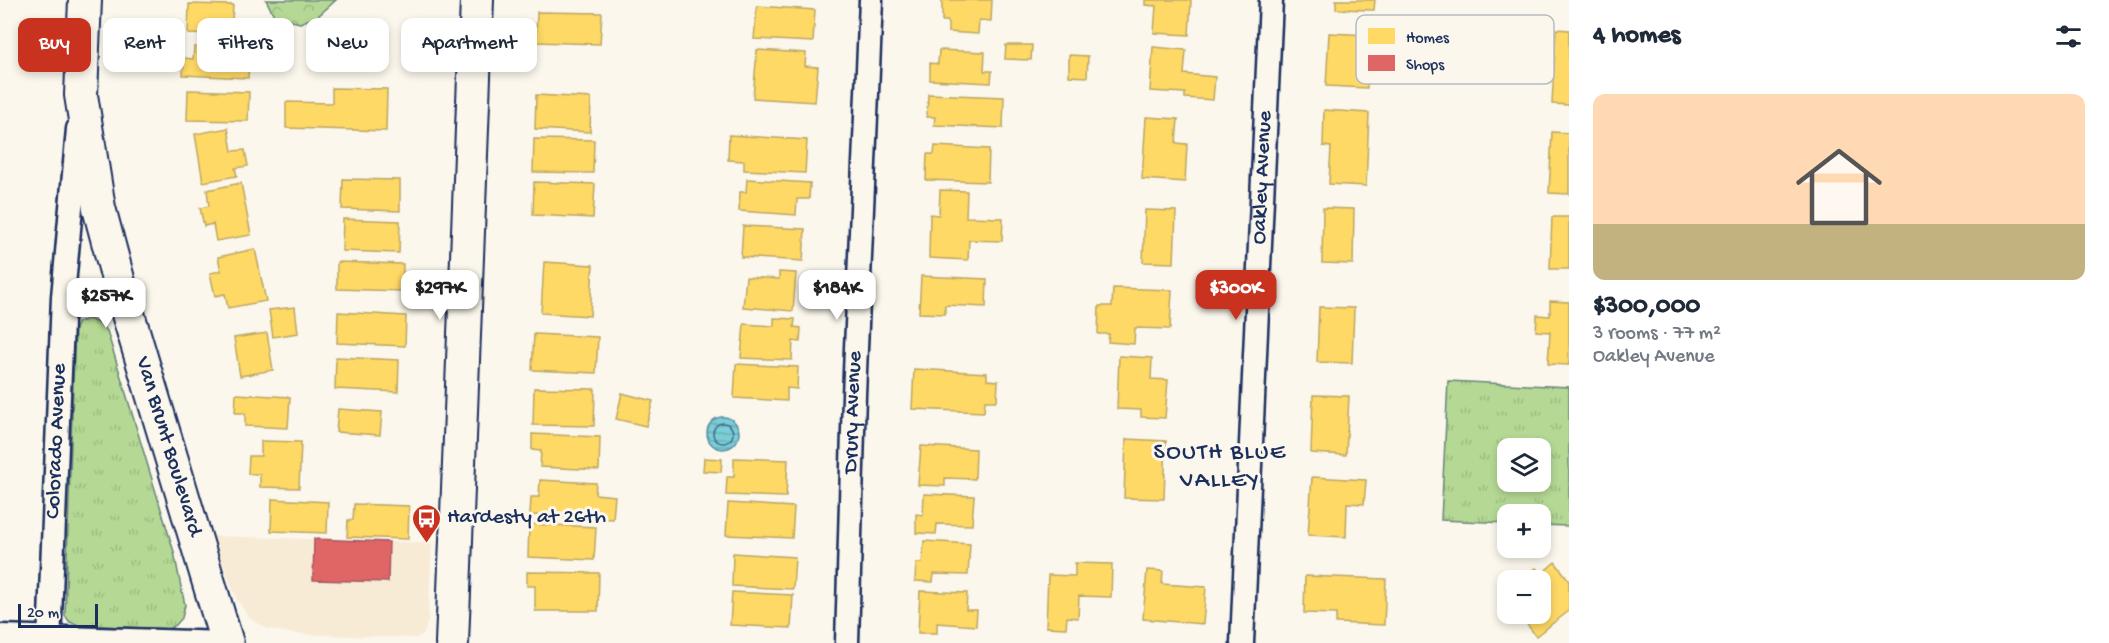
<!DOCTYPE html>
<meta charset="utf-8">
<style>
body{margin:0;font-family:"Gochi Hand",sans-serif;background:#f2f2f3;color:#1f2937;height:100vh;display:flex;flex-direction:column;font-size:22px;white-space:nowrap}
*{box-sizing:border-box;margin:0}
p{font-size:20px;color:#747a83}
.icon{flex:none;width:33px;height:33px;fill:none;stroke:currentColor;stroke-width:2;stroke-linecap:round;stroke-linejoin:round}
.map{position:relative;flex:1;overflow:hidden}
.panel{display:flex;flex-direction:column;background:#fff;width:540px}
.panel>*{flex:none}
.hud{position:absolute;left:18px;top:18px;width:570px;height:54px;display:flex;gap:12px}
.buttons{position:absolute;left:1497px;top:438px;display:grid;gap:12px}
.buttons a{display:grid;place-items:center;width:54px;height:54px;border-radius:12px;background:#fff;box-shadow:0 3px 9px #0003;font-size:30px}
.scale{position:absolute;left:18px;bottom:15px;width:80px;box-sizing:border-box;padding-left:6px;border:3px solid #1b2f5e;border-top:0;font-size:16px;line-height:21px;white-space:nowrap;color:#1b2f5e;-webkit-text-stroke:4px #fbf7ec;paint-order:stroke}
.price{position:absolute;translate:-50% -51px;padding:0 14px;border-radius:12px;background:#fff;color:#222;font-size:20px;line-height:39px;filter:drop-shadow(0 2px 3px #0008)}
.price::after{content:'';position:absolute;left:50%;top:36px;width:18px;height:14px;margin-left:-9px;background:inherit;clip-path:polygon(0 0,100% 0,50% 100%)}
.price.on{background:#c8321e;color:#fff}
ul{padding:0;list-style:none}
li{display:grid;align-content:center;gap:12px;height:318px;padding:0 24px}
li+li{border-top:2px solid #e0e1e3}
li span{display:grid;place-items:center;height:186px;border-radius:12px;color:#555}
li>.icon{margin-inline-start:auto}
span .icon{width:108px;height:108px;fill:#fffc;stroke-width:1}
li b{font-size:26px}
h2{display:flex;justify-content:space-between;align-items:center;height:72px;padding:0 24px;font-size:26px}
.pill{padding:0 21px;border-radius:12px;background:#fff;box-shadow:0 3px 9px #0003;font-size:21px;line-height:54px}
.pill.on{background:#c8321e;color:#fff}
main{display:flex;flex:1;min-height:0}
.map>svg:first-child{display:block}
.built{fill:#f8ebd6}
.grass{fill:url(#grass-tufts);stroke:#688479;stroke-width:1.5;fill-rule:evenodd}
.forest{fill:url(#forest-crowns);stroke:#688479;stroke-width:1.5}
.water{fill:url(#water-rules);stroke:#558ea5;stroke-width:1.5}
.homes{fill:#ffd966;stroke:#bba664;stroke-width:1.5}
.shops{fill:#e06666;stroke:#a55664;stroke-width:1.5}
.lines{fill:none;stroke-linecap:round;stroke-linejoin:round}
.shore{stroke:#426e8e;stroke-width:1.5}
.street-casing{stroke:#1b2f5e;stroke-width:27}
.secondary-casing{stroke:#1b2f5e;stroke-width:36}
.street{stroke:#fbf7ec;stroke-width:22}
.secondary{stroke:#fbf7ec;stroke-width:32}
.labels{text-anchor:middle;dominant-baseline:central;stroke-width:6;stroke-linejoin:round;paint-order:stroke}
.street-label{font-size:22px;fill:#1b2f5e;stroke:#fbf7ec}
.poi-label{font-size:22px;fill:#1b2f5e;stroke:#fbf7ec;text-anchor:start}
.neighbourhood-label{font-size:24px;letter-spacing:1.5px;fill:#1b2f5e;stroke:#fbf7ec}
.key{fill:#fbf7ec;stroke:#b8bbc1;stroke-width:1.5}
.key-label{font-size:16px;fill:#1b2f5e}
</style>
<main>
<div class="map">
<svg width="1569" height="643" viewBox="0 0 1569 643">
<defs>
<pattern id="grass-tufts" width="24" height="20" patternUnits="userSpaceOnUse" patternTransform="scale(1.5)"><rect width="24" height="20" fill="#b5d994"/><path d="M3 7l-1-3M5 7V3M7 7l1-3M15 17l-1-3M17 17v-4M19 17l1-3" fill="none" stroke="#9bbb82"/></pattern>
<pattern id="forest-crowns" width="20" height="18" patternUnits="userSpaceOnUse" patternTransform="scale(1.5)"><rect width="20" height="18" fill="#b5d994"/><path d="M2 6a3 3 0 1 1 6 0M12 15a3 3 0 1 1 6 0" fill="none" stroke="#9bbb82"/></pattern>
<pattern id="water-rules" width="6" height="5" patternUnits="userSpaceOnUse" patternTransform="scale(1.5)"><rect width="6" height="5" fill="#7ccdd5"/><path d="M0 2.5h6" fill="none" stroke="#6bb0b9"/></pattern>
</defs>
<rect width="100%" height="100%" fill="#fbf7ec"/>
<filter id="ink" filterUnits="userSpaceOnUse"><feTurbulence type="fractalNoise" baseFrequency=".0167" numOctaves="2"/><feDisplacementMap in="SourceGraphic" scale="12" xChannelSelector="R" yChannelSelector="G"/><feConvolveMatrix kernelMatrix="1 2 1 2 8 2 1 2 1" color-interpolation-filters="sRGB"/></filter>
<g filter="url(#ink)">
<polygon class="built" points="212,536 432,543 428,621 424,634 415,638 294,634 268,629 250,619 237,600"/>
<g class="grass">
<polygon points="89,319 100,324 107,331 174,552 181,587 185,605 182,618 176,625 168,629 79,625 70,622 65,616 75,329 78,322"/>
<path d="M 1448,381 L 1569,387 L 1569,526 L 1541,525 L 1540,514 L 1508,514 L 1507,523 L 1441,520 ZM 1508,448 L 1540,448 L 1540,482 L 1508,482 Z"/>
</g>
<polygon class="forest" points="266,0 336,0 318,16 300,23 275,17"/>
<circle class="water" cx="723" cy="433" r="16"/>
<g class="homes">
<polygon points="942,0 992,0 991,21 979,20 978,34 948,32 948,21 942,21"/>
<polygon points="1145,0 1191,0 1189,35 1154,33 1156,6 1145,5"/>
<polygon points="1336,0 1375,0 1374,10 1336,9"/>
<polygon points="189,4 233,5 232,20 241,20 241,36 188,34"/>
<polygon points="757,6 815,10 813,42 754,39"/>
<polygon points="537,12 602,13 600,44 536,42"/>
<polygon points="333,19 375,20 373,66 331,65"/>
<polygon points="1556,29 1569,30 1569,105 1552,104"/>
<polygon points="1329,33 1369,35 1367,88 1326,86"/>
<polygon points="1006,45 1032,45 1031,60 1005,59"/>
<polygon points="194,47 236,49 235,61 249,61 248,78 183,75 184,58 193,59"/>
<polygon points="1153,47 1186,50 1184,74 1215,77 1213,100 1185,98 1185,93 1150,91"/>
<polygon points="757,50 806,53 805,66 818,67 815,102 753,98"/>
<polygon points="939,50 985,52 984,71 992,71 991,83 930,80 930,63 938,64"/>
<polygon points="1069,55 1088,56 1087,77 1069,76"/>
<polygon points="332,88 387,89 386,131 286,128 286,102 332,103"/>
<polygon points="188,90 249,92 248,121 187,120"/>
<polygon points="928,94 1004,97 1003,128 934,125 935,117 927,117"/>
<polygon points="536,95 591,98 590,132 535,129"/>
<polygon points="1324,110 1369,113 1366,186 1329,184 1331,147 1323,146"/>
<polygon points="1146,117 1178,119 1176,143 1187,144 1185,182 1142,179"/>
<polygon points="228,128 232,151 245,150 248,166 235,168 237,176 203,182 195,134"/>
<polygon points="1552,132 1569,133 1569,194 1549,193"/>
<polygon points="729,135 807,140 805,173 744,170 744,161 728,160"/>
<polygon points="534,139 594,140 593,173 533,172"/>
<polygon points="935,146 989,149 988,182 926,180 927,154 934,154"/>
<polygon points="343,179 400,180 400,211 342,209"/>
<polygon points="747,179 810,183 809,199 797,199 796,215 739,211 740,192 746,192"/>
<polygon points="534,182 595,184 593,218 533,215"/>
<polygon points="241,183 251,235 216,241 213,224 204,226 200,208 209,206 207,190"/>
<polygon points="940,190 967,191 966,217 1003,218 1002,241 969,240 968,260 929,258 930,214 939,215"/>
<polygon points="1323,208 1354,209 1353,264 1322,263"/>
<polygon points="1145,210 1176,211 1174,263 1143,262"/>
<polygon points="1552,217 1569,217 1569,269 1550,269"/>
<polygon points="343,219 400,221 399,253 342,251"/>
<polygon points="743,226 805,229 803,261 741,257"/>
<polygon points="255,249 266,301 228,308 225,294 215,296 210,273 221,271 218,257"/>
<polygon points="337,262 403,264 402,291 337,289"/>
<polygon points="544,262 593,265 590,316 541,313"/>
<polygon points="779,272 796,273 793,311 743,307 746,277 779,279"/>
<polygon points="921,276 987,279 986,307 945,305 945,314 919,313"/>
<polygon points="1113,288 1172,290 1170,329 1135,328 1134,344 1108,342 1109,334 1098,334 1099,306 1112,306"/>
<polygon points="1550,301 1569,302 1569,365 1548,364 1550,332 1536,331 1537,315 1550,316"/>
<polygon points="295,307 298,333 273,337 269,310"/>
<polygon points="1319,307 1354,308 1352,363 1317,362"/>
<polygon points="338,312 406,316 405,346 337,343"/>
<polygon points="774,318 795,319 794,327 801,328 800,342 793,341 792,360 741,358 744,324 774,326"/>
<polygon points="267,333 273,370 240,376 234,338"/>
<polygon points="534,334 598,337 596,373 532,370"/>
<polygon points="1119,356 1152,358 1151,379 1168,380 1165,418 1141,417 1141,410 1117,409"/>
<polygon points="336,357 399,360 398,392 335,389"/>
<polygon points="736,364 798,367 797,389 787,388 787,401 734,398"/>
<polygon points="914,369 987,373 987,380 998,381 997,401 985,401 984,412 912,409"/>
<polygon points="534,388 595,389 594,426 533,425"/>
<polygon points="622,393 653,401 646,426 616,419"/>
<polygon points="236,394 290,397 288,428 245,426 245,413 235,413"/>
<polygon points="1313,395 1349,396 1346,455 1311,453"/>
<polygon points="338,409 382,412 380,435 336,432"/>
<polygon points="532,434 600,437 599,470 540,467 541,451 532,450"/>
<polygon points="1126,439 1166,441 1164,499 1124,498"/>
<polygon points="261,441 301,442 299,488 260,487 260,474 248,474 249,456 261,456"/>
<polygon points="921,446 976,449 975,479 945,478 945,486 918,485"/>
<polygon points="704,458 722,459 721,472 703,471"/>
<polygon points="734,458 788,460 786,497 726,495 727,477 734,477"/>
<polygon points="1312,477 1366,480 1364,504 1347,503 1346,537 1308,535"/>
<polygon points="540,480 596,483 595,494 615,496 613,519 530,515 531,497 539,497"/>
<polygon points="924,494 974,496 972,525 937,524 936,534 916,533 916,514 923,515"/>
<polygon points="272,499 328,502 327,533 271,531"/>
<polygon points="728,503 794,507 792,538 726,535"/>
<polygon points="354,504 409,506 408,539 347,537 348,520 353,520"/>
<polygon points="529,524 596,527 594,560 528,557"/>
<polygon points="924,541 970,544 968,575 934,574 933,582 915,581 916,563 922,563"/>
<polygon points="733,553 795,557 793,589 732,586"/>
<polygon points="1555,562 1569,580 1569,611 1536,636 1519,614 1540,614 1540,580 1520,580 1536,568 1541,574"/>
<polygon points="1075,563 1112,564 1111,597 1079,596 1078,618 1067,617 1066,628 1046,627 1048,575 1075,576"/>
<polygon points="1147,570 1163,571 1162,584 1206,587 1203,624 1143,619"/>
<polygon points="527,572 599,573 598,611 535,611 535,586 527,586"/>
<polygon points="1305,576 1386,579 1384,625 1336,623 1336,614 1304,613"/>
<polygon points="920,591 967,593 966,610 977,610 976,626 937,623 937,633 918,633"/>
<polygon points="732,592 793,595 791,628 730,625"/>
</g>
<polygon class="shops" points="314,539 389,542 388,582 313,580"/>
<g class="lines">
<circle class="shore" cx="723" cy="433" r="10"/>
<defs>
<g id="street">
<polyline points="0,636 225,643"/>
<path id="s1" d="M 49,643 L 63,297 L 78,129"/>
<path id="s2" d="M 847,643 L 854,395 L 871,0"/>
<path id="s3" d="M 1242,643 L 1271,0"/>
</g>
<g id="secondary">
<path id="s4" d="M 85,0 L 81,95 L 99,208 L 122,294 L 227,643"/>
<polyline points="452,643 477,0"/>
</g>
</defs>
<use href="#street" class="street-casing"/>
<use href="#secondary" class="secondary-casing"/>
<use href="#street" class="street"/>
<use href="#secondary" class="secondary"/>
</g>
</g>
<defs>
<symbol id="bus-pin" viewBox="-11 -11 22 30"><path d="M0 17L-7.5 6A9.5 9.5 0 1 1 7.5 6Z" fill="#c8321e" stroke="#fbf7ec"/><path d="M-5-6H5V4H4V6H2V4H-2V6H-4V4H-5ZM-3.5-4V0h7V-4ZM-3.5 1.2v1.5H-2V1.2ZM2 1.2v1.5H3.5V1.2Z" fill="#fff"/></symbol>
</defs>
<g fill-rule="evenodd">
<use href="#bus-pin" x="410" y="502" width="33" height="45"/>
</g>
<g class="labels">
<g class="street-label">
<text stroke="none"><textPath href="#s3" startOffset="466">Oakley Avenue</textPath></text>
<text stroke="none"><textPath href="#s2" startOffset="231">Drury Avenue</textPath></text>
<text stroke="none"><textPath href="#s1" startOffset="202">Colorado Avenue</textPath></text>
<text stroke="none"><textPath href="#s4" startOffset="458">Van Brunt Boulevard</textPath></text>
</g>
<g class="poi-label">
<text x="447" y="518">Hardesty at 26th</text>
</g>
<g class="neighbourhood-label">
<text x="1220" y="453">SOUTH BLUE<tspan x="1220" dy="28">VALLEY</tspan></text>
</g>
</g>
<rect x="1356" y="15" width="198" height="69" rx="9" class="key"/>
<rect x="1368" y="28" width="27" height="16" fill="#ffd966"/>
<rect x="1368" y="55" width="27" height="16" fill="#e06666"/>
<g class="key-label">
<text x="1406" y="42">Homes</text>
<text x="1406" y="69">Shops</text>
</g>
</svg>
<div class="buttons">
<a><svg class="icon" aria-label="layers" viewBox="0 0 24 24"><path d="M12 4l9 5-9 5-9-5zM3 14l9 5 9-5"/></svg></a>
<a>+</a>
<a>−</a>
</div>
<div class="scale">20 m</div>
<b class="price" style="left:440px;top:321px">$297K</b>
<b class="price" style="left:837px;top:321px">$184K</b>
<b class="price on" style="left:1236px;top:321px">$300K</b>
<b class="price" style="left:106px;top:329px">$257K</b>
<div class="hud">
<a class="pill on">Buy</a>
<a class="pill">Rent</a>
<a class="pill">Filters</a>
<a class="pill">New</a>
<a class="pill">Apartment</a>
</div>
</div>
<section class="panel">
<h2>4 homes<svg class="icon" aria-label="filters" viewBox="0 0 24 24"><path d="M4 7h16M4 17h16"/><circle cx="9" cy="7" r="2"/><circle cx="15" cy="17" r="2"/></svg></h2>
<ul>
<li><span style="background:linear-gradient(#ffd9b3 70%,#c2b280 0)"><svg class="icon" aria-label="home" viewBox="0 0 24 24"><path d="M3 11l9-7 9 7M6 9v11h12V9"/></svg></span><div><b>$300,000</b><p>3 rooms · 77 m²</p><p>Oakley Avenue</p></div></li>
</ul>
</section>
</main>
